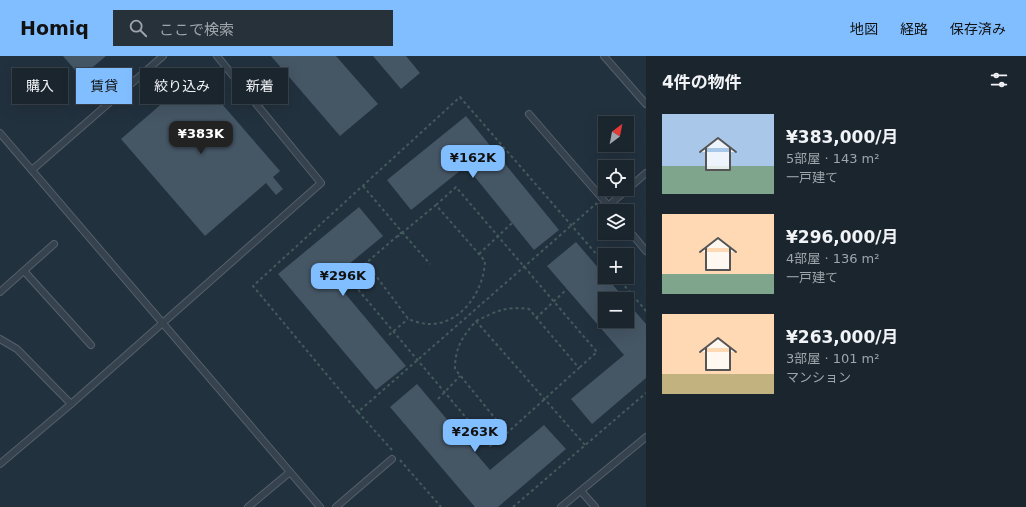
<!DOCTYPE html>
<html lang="ja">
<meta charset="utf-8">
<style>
body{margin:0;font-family:"DejaVu Sans","Noto Sans JP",sans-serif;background:#27313a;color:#f1f3f6;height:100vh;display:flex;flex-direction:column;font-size:15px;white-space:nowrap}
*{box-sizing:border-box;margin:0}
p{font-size:13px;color:#9fa5aa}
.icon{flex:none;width:22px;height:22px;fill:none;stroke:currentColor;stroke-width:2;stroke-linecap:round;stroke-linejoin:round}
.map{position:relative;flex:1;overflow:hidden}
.drawer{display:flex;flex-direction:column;background:#1a252e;width:380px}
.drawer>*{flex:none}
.guide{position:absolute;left:12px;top:12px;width:380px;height:36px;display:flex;gap:8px}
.needle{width:26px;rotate:32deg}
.controls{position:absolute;left:598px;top:60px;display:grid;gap:8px}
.controls a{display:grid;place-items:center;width:36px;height:36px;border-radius:0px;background:#1a252e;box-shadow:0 4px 16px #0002,0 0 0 1px #38424a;font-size:20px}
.price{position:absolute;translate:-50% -34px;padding:0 9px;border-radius:8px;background:#81beff;color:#111;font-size:13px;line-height:26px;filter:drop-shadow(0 1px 2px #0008)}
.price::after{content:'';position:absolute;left:50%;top:24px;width:12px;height:9px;margin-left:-6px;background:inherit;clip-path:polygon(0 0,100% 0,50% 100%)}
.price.selected{background:#222;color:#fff}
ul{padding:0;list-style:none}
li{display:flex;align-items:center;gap:12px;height:100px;padding:0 16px}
li span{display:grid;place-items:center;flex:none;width:112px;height:80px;border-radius:0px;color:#555}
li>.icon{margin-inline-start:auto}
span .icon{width:48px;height:48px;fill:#fffc;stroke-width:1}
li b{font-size:17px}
h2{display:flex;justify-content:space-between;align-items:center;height:48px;padding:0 16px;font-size:17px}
.tag{padding:0 14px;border-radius:0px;background:#1a252e;box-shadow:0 4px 16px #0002,0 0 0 1px #38424a;font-size:14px;line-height:36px}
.tag.selected{background:#81beff;color:#111}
header{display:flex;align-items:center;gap:24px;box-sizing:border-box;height:56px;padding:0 20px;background:#81beff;color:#111}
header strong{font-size:19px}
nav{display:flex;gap:22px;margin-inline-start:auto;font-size:14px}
.search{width:280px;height:36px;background:#27313a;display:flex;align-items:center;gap:10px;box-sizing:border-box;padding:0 14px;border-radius:0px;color:#9fa5aa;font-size:15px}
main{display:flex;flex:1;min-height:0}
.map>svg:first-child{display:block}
.building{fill:#455665}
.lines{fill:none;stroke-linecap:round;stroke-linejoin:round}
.lane-casing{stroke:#54606c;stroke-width:8}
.path{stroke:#425b5c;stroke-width:2;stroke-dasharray:3 3;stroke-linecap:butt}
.lane{stroke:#36424e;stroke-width:6}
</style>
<header>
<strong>Homiq</strong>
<div class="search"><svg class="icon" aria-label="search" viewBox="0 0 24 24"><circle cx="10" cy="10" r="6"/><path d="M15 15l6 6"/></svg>ここで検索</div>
<nav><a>地図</a><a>経路</a><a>保存済み</a></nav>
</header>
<main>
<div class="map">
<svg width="646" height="451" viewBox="0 0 646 451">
<rect width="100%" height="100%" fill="#22313e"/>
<g class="building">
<polygon points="63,0 106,0 81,21"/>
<polygon points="271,0 336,0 378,48 340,80"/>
<polygon points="373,0 406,0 420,17 401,33"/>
<polygon points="196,18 280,115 273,121 283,133 276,139 266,127 205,180 121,83"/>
<polygon points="466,60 559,174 534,194 466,110 411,154 387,124"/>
<polygon points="359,151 383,180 332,222 406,310 376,334 278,218"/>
<polygon points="576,186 625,243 605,243 605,265 627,265 627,246 646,268 646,322 592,368 571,343 624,299 547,210"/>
<polygon points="417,328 490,414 544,369 566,393 498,451 475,451 390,351"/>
</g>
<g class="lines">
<defs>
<g id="lane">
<polyline points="604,0 646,48"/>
<polyline points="529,58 613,155"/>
<polyline points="0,77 320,451"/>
<polyline points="32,114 163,0"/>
<polyline points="608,150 646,117"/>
<polyline points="627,172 646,195"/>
<polyline points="24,215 91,289"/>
<polyline points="0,236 54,188"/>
<polyline points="0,283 17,293 71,348"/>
<polyline points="0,408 71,348 321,127 217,0"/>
<polyline points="581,435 595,451"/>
<polyline points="248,451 290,416"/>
<polyline points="336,451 392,403"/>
<polyline points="561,451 646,381"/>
</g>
</defs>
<use href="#lane" class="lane-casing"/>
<g class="path">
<path d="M 363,130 L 402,176 L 366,207 C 377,221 387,235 398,249 C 401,253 405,260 409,263 C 414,266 421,267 427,268 C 461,270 484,235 485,205 L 436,149 L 397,181"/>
<polyline points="436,149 456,131 597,296 579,312"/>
<polyline points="402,176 430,208"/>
<polyline points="479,198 512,167"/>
<polyline points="366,207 350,224 490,390 507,377"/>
<polyline points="617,221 646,255"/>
<polyline points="536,262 567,233"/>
<path d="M 476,265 C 497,255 505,250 529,253 L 579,312 L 507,377 L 455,313 C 455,292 462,281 476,265 L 585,389"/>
<polyline points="389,279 408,263"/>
<polyline points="438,343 460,320"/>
<polyline points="358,356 253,230 460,41 605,208"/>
<polyline points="392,394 358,356 597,147"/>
<polyline points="400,404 441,451"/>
<polyline points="513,451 646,337"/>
</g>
<use href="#lane" class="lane"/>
</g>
</svg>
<div class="controls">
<a><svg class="needle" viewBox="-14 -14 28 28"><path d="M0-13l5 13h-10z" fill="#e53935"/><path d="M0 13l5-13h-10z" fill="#9fa5aa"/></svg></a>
<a><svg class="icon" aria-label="locate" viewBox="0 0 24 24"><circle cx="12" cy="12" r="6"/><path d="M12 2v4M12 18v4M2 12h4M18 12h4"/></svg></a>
<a><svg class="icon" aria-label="layers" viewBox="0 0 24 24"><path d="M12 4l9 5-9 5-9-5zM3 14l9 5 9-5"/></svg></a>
<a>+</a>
<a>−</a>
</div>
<b class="price selected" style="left:201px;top:99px">¥383K</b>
<b class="price" style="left:473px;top:123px">¥162K</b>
<b class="price" style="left:343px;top:241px">¥296K</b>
<b class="price" style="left:475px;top:397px">¥263K</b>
<div class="guide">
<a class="tag">購入</a>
<a class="tag selected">賃貸</a>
<a class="tag">絞り込み</a>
<a class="tag">新着</a>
</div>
</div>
<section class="drawer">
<h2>4件の物件<svg class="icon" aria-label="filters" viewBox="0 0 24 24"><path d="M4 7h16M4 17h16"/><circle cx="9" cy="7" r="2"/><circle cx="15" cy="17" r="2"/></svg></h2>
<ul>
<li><span style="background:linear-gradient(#a9c7e8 65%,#7fa58c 0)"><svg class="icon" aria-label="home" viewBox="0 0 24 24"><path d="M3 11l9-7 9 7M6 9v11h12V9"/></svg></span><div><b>¥383,000/月</b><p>5部屋 · 143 m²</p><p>一戸建て</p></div></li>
<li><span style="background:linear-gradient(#ffd9b3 75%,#7fa58c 0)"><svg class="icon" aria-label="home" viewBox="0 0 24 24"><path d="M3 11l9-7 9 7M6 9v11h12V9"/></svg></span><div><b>¥296,000/月</b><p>4部屋 · 136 m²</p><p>一戸建て</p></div></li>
<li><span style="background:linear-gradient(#ffd9b3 75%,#c2b280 0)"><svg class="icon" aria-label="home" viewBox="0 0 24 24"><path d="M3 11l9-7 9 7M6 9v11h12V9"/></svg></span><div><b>¥263,000/月</b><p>3部屋 · 101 m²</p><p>マンション</p></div></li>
</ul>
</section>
</main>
